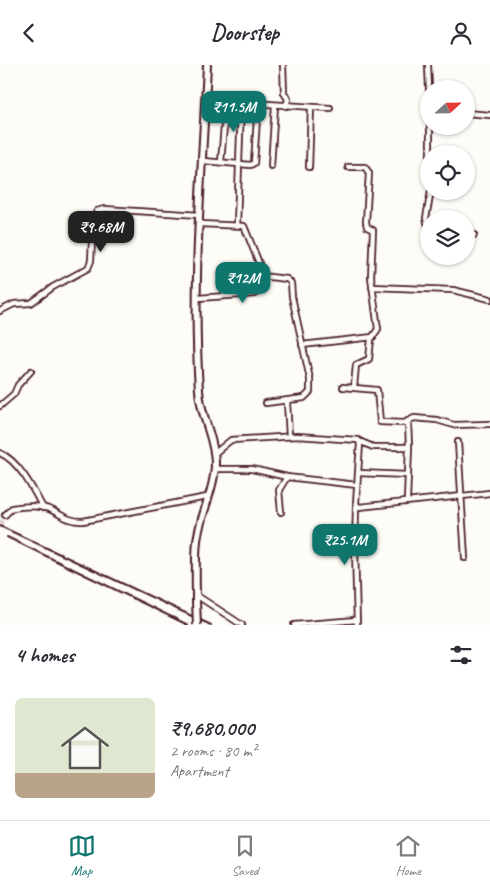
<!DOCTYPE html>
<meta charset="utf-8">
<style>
body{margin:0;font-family:Caveat,sans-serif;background:#f7f7f7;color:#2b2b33;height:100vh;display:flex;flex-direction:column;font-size:19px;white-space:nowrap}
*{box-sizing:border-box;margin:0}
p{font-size:16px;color:#7c7c81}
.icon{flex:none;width:28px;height:28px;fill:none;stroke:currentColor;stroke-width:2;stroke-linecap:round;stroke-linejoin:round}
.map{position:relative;height:560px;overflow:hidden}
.panel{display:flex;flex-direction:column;background:#fff;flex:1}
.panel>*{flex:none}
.needle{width:32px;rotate:68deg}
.tools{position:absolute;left:420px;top:15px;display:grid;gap:10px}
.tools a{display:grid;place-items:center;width:55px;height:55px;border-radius:50%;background:#fff;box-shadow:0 1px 4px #0004;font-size:25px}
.price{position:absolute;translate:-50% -42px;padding:0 11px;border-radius:10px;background:#0f766e;color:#fff;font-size:16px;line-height:32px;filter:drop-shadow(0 1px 2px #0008)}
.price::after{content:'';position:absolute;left:50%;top:30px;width:15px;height:11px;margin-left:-8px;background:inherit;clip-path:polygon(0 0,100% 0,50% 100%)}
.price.current{background:#222;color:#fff}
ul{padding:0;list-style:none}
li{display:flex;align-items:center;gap:15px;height:125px;padding:0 15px}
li+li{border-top:1px solid #e1e1e2}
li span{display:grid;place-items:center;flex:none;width:140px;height:100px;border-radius:8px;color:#555}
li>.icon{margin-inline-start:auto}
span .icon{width:60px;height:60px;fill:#fffc;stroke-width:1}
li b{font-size:21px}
h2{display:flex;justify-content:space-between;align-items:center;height:60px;padding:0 15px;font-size:21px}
header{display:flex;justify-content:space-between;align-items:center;height:65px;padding:0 15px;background:#fff;font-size:22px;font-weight:800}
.tabs{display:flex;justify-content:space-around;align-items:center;height:70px;border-top:1px solid #e1e1e2;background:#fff;font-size:14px;color:#7c7c81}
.tabs a{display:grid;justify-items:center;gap:2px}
.tabs .current{color:#0f766e}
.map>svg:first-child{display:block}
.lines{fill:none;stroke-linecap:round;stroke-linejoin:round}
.street-tunnel{stroke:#d9d0ce;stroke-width:4.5;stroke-dasharray:4.5 2;stroke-linecap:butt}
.street-casing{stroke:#4a1f2b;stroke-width:8}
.secondary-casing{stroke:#4a1f2b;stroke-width:10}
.street{stroke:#fdfcf7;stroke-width:4.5}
.secondary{stroke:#fdfcf7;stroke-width:6}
.rail{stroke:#4a1f2b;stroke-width:2}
.secondary-bridge-casing{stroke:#4a1f2b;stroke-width:10;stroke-linecap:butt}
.secondary-bridge{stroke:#fdfcf7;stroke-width:6}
</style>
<header><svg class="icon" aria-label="back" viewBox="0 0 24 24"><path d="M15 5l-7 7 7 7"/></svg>Doorstep<svg class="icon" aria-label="person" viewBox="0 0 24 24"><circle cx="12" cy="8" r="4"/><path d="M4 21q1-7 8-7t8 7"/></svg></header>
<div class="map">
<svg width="490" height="560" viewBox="0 0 490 560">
<rect width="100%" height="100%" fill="#fdfcf7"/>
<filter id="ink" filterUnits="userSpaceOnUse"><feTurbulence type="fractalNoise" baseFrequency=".02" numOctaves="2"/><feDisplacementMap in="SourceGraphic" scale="10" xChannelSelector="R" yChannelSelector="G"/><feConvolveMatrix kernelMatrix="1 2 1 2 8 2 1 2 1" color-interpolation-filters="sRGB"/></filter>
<g filter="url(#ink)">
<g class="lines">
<polyline class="street-tunnel" points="0,459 5,450"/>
<defs>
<g id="street">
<polyline points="283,0 284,28 288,34 286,41"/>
<polyline points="428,0 429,24"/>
<polyline points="206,35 330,43"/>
<polyline points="466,48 490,50"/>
<polyline points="430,61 430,89"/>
<polyline points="203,96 251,100 254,98 258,39"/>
<polyline points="221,97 226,37"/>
<polyline points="271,101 275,41"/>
<polyline points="309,102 311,42"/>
<polyline points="348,102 365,102 369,108 366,157 367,162 373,165 371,212 378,264 371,274 369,294 356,300 354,322"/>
<polyline points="200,159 244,161 259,198 261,211 287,214 291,218 292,232 310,314 310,327 304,333 266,338"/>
<polyline points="237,160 241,38"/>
<polyline points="429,165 426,153 431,126"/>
<polyline points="466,169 474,170"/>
<polyline points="372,222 453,225 490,234"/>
<polyline points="198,233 255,229 258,226 261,211"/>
<polyline points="0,246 14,239 31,238 53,222 88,203 91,196 93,154 97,146 104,144 200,150"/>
<polyline points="302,280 373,272"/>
<polyline points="343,322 377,325 380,357 404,358 414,353 437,355 454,360 490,359"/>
<polyline points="287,337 289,371"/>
<polyline points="0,341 14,329 18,320 31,306"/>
<polyline points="359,376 373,382 409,382"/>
<polyline points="458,377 465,493"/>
<path d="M 0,388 C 19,396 33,424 43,443"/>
<polyline points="215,388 231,375 297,371 358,375 360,378 356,439 359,442 490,428"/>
<polyline points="215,404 252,404 287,412 357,420"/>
<polyline points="358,408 408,410"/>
<polyline points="407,435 409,382 408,356"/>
<polyline points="356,441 355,483 357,560"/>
<polyline points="281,447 279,425 287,412"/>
<path d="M 5,450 L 12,443 C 23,441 38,440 49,444 C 61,449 69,457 83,456 L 207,432"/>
<polyline points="196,530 242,560"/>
<polyline points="294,560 357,555"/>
</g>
<path id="secondary" d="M 196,536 C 196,516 195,495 197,476 C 200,450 215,424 215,398 C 215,374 200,350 199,325 C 192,217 202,108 207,0"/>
</defs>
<use href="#street" class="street-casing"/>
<use href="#secondary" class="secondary-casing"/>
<use href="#street" class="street"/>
<use href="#secondary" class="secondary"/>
<g class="rail">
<polyline points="0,461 211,560"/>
<polyline points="7,472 188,560"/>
</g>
<defs>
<polyline id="secondary-bridge" points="196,536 197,560"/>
</defs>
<use href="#secondary-bridge" class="secondary-bridge-casing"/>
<use href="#secondary-bridge" class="secondary-bridge"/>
</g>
</g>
</svg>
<div class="tools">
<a><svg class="needle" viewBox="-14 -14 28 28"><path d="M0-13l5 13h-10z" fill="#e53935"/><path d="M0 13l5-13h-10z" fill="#7c7c81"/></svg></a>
<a><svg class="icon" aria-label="locate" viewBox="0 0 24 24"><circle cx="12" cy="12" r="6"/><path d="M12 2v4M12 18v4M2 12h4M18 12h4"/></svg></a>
<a><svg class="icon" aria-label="layers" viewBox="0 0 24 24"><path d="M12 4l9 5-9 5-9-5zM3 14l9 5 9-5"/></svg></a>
</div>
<b class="price" style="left:234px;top:68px">₹11.5M</b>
<b class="price current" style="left:101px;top:188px">₹9.68M</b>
<b class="price" style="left:243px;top:239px">₹12M</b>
<b class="price" style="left:345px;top:501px">₹25.1M</b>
</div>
<section class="panel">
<h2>4 homes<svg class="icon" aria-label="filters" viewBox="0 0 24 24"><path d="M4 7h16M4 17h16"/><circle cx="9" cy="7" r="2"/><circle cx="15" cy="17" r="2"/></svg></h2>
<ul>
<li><span style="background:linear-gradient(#dfe7d0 75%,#b9a48a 0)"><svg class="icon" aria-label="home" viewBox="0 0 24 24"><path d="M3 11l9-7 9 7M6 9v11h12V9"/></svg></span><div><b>₹9,680,000</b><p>2 rooms · 80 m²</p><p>Apartment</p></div></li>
</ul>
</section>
<nav class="tabs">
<a class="current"><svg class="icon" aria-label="map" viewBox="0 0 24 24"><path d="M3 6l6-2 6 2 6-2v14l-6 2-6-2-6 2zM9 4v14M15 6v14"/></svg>Map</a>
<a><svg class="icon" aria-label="saved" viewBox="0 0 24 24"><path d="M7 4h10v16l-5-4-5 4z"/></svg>Saved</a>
<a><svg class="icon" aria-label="home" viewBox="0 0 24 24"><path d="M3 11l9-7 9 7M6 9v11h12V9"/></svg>Home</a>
</nav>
